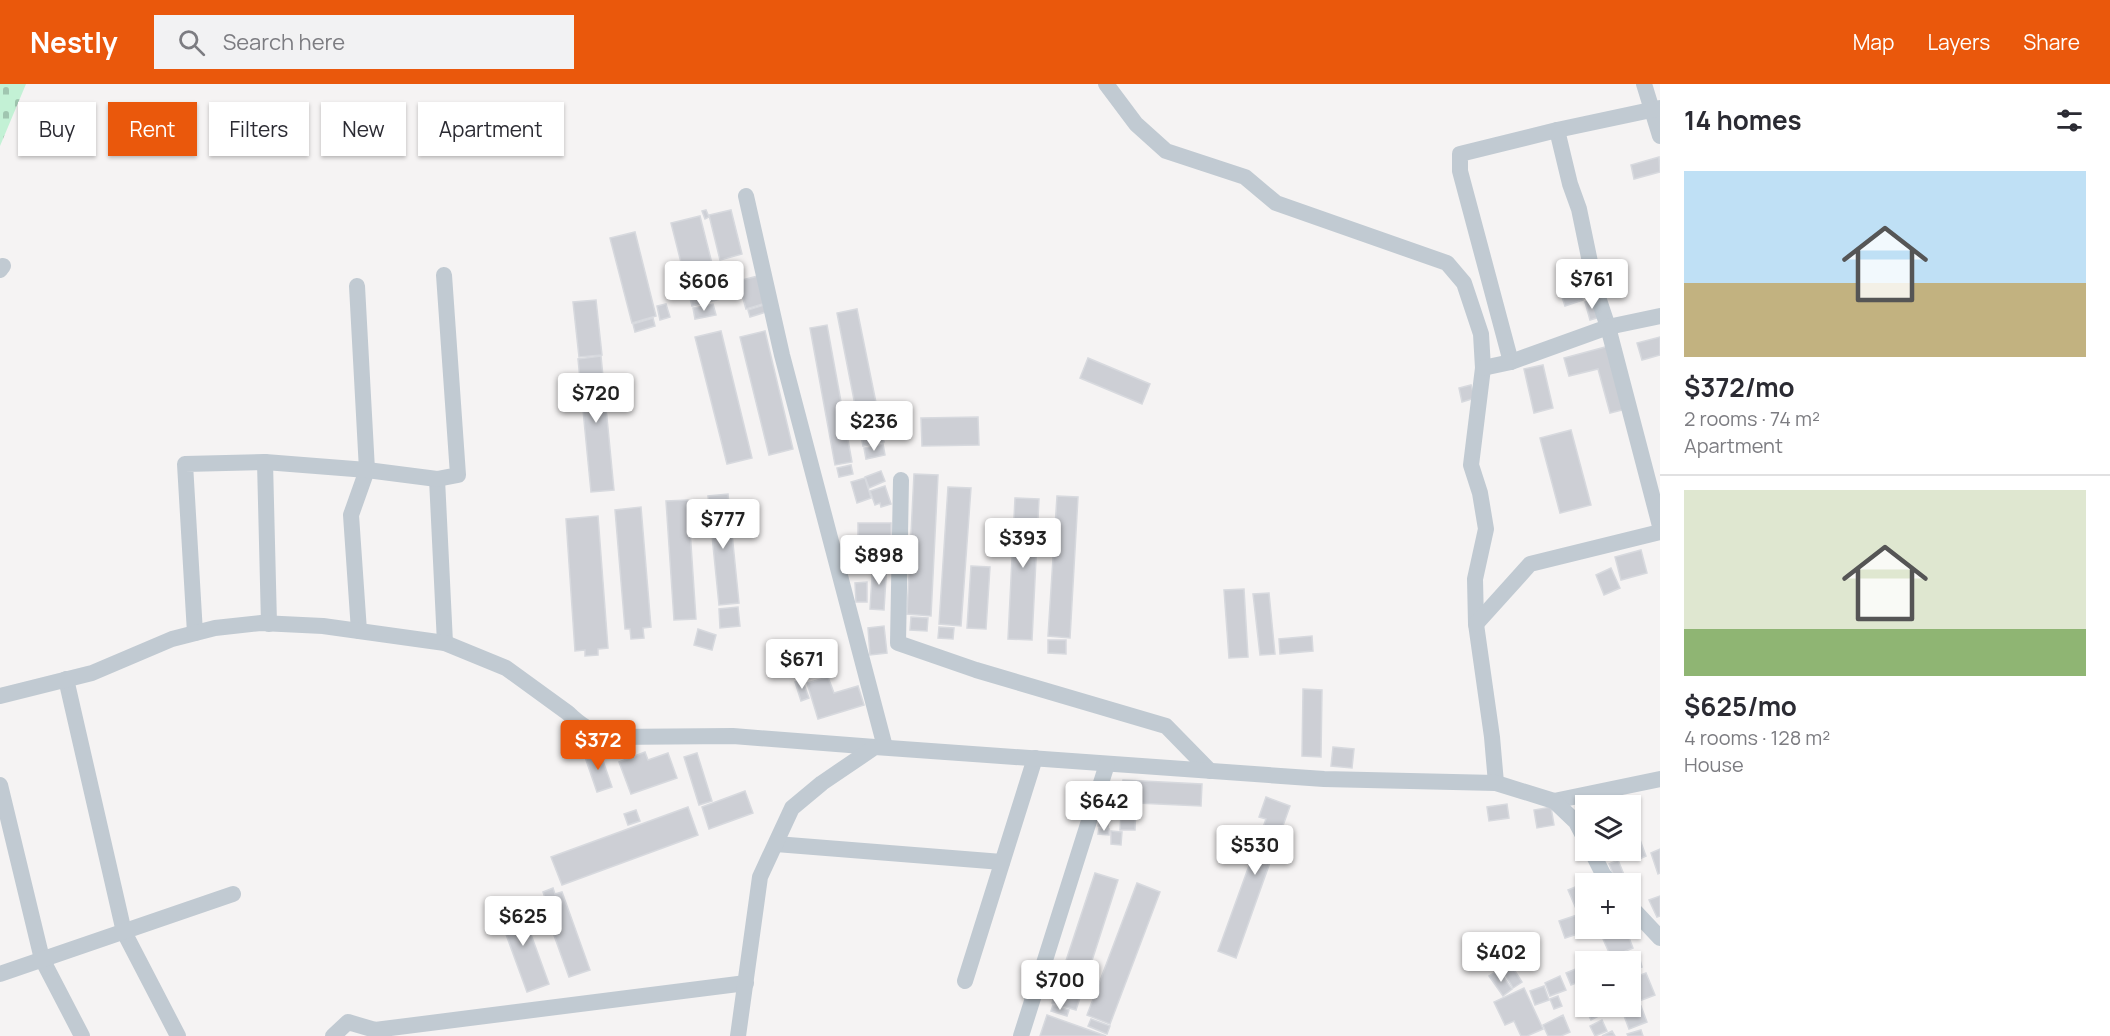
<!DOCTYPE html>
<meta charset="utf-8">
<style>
body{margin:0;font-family:Manrope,sans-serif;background:#f2f2f3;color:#2b2b33;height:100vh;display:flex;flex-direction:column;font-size:22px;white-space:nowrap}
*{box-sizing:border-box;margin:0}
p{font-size:20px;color:#7c7c81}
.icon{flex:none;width:33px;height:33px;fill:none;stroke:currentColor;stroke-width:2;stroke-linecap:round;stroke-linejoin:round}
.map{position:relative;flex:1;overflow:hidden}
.side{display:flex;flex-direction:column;background:#fff;width:450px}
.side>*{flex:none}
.hud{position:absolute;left:18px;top:18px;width:570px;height:54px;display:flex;gap:12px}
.buttons{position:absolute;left:1575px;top:711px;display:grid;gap:12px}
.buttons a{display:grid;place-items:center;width:66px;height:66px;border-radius:0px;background:#fff;box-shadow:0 2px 4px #0004;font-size:30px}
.price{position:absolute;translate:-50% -51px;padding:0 14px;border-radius:6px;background:#fff;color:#222;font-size:20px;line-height:39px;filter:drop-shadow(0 2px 3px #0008)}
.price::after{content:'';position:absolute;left:50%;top:36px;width:18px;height:14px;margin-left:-9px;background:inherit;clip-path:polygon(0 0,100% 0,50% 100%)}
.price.active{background:#ea580c;color:#fff}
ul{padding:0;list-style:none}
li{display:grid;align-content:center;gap:12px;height:318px;padding:0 24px}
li+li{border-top:2px solid #e1e1e2}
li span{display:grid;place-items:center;height:186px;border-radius:0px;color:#555}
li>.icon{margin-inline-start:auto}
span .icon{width:108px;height:108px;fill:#fffc;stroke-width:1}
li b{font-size:26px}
h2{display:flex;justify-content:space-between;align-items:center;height:72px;padding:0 24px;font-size:26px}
.chip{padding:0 21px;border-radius:0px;background:#fff;box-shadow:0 2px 4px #0004;font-size:21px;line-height:54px}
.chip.active{background:#ea580c;color:#fff}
header{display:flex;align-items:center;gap:36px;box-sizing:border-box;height:84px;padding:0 30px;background:#ea580c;color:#fff}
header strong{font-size:28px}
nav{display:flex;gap:33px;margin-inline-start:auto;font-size:21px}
.search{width:420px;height:54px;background:#f2f2f3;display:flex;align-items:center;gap:15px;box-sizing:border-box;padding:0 21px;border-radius:0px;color:#7c7c81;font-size:22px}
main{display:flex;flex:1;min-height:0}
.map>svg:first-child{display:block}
.cemetery{fill:url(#cemetery-stones)}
.building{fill:#cdcfd5;stroke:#d7d9de;stroke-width:1.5}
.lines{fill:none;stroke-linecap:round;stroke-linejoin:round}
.minor{stroke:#c1cad2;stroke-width:16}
</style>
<header>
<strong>Nestly</strong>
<div class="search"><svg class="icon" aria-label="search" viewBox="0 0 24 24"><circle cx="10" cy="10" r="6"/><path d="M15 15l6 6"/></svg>Search here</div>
<nav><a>Map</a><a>Layers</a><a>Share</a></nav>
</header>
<main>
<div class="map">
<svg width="1660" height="952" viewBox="0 0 1660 952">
<defs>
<pattern id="cemetery-stones" width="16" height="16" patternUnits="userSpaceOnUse" patternTransform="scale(1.5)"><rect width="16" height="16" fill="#c3f1d5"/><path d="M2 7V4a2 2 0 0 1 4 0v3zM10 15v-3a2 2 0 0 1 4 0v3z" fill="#a0c6b0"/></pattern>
</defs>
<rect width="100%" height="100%" fill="#f5f3f3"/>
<polygon class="cemetery" points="0,0 26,0 0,62"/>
<g class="building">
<polygon points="1659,73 1660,88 1634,95 1631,81"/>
<polygon points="706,126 709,133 705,135 702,127"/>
<polygon points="731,126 742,170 720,176 709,131"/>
<polygon points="700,132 721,215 692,222 671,139"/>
<polygon points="635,148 656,232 632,239 610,154"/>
<polygon points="758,192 766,219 746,225 738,197"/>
<polygon points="1579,201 1583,216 1565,222 1560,207"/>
<polygon points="1594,215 1600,233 1590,236 1585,218"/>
<polygon points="596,216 602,271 579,273 573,218"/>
<polygon points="666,220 670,233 660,236 657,222"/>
<polygon points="713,220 716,231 695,235 693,224"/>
<polygon points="764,221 766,228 750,233 748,226"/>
<polygon points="857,225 884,358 863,362 837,229"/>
<polygon points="653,234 655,242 635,248 633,240"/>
<polygon points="827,241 852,378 835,381 810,244"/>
<polygon points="721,247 752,374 727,380 695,253"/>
<polygon points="765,247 793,365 769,371 740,253"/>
<polygon points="1660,253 1660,271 1642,276 1637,259"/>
<polygon points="1609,262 1626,325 1610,329 1598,285 1569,292 1564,274"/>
<polygon points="601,272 614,406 591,408 578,275"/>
<polygon points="1088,274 1150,300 1142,320 1080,294"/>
<polygon points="1543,281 1553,324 1534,329 1524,285"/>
<polygon points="1471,301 1475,314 1462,318 1459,304"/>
<polygon points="978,333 979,361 922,362 921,334"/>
<polygon points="1571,346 1591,421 1560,429 1540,354"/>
<polygon points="883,360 885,371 866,375 864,364"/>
<polygon points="851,381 853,390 839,393 837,384"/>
<polygon points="881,387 885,397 869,404 865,393"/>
<polygon points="914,390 938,391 931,532 907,530"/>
<polygon points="865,394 871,414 857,419 851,398"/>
<polygon points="885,402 891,420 881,423 880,419 875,421 870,407"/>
<polygon points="948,403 971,404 961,542 939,540"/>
<polygon points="728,410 739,519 719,521 708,412"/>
<polygon points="1057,412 1078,413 1070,554 1048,552"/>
<polygon points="1015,414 1039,415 1032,556 1008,555"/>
<polygon points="688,416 696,535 674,536 666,417"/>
<polygon points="641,423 651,543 643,544 644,554 631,555 630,545 625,545 615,426"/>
<polygon points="598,432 608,564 598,565 598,571 585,572 585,566 575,567 566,435"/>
<polygon points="858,439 891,439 891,457 878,457 879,470 858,471"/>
<polygon points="1641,466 1647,489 1621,496 1615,473"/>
<polygon points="873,477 887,478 884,526 870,525"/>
<polygon points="971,482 990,483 986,545 967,544"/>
<polygon points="1611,484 1620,504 1604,511 1596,491"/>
<polygon points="867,498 867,518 856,518 855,499"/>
<polygon points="1244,505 1248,573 1229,574 1224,506"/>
<polygon points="1269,509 1275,570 1260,571 1253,510"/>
<polygon points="738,523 740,542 720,544 719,525"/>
<polygon points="911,533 928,534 927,547 910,546"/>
<polygon points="884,542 887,569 870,571 868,544"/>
<polygon points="939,543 954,544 953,555 938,554"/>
<polygon points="698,545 716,551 712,566 694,561"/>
<polygon points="1312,552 1313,567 1280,570 1279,555"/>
<polygon points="1048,556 1066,556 1066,570 1048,569"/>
<polygon points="781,573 792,587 784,593 773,580"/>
<polygon points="828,593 834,609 858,602 864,621 818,635 807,599"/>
<polygon points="802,595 809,614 801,617 795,598"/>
<polygon points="1303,605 1322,606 1321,673 1302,672"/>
<polygon points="1333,663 1354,665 1352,684 1331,682"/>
<polygon points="599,665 612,703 597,708 584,670"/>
<polygon points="645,668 648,676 668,669 677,694 631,710 619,678"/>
<polygon points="697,669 712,717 699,721 684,673"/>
<polygon points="1123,696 1202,700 1201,722 1136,719 1135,746 1120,746"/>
<polygon points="745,707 753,729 709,745 702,723"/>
<polygon points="1101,713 1111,714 1108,744 1098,742"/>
<polygon points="1266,713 1290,722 1236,874 1218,867 1266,735 1259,733"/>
<polygon points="1507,720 1509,734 1489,737 1487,723"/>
<polygon points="688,723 698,751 562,801 551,773"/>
<polygon points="1551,723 1554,741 1537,744 1534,726"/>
<polygon points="636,726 640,737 628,741 624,730"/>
<polygon points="1099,744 1109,745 1109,751 1098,750"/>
<polygon points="1111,747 1122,748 1121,761 1111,760"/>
<polygon points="1639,753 1646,772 1637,776 1630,757"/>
<polygon points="1630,761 1634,772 1620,776 1617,766 1630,766"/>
<polygon points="1660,765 1660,789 1658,790 1651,769"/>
<polygon points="1618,776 1625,793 1616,797 1609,780"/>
<polygon points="1095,789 1118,796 1076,926 1052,919"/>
<polygon points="1588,798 1589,800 1586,800 1586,831 1580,834 1568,806"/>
<polygon points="1137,799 1160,808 1110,940 1087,931"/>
<polygon points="553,804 555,810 562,808 590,886 569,893 541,815 545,814 543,808"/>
<polygon points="1660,812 1660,832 1657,833 1649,816"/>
<polygon points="516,818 518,824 521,823 549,900 527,908 499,831 504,829 502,823"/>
<polygon points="1577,831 1579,838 1586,836 1586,844 1593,845 1565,854 1559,837"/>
<polygon points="1626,846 1633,864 1611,873 1603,855"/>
<polygon points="1599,871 1601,878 1586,878 1586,884 1583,878"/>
<polygon points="1619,872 1621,878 1608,878 1608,877"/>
<polygon points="1639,872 1642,883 1630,887 1630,878 1625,878"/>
<polygon points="1508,876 1522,898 1513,904 1500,882"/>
<polygon points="1583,882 1586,895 1571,901 1566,889"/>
<polygon points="1499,886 1512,905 1503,912 1489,892"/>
<polygon points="1646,889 1655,911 1639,917 1630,895"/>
<polygon points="1560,892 1566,906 1550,912 1545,899"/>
<polygon points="1544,902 1549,916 1535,921 1530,907"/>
<polygon points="1524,904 1543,945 1527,952 1521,952 1514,937 1505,941 1494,918"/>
<polygon points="1558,912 1562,922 1554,925 1550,915"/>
<polygon points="1586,919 1586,922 1607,922 1610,926 1591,936 1583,920"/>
<polygon points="1053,921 1069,926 1067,932 1051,927"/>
<polygon points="1641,922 1647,938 1629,945 1623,929"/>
<polygon points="1047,931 1106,952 1040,952"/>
<polygon points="1563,931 1570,948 1561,952 1548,952 1543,941"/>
<polygon points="1091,935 1110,942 1107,950 1088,942"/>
<polygon points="1602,936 1607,947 1595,952 1590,942"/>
<polygon points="1641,946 1643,952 1628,952 1627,950"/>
<polygon points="1612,947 1615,952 1602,952"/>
</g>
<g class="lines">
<g class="minor">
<polyline points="1106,0 1136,40 1166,67 1245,93 1276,119 1447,179 1464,199 1481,250 1483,284 1471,381 1480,409 1486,445 1475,495 1476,540 1492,653 1496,699"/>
<polyline points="1644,0 1660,52"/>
<polyline points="1557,46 1570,100 1579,125 1596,207 1608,243 1660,442"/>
<polyline points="746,112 782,271 885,663"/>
<polyline points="0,186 3,182"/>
<polyline points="357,202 367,386 351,431 359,547"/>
<polyline points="1511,278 1460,87 1460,70 1557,46 1660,24"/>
<polyline points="1483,284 1511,278 1608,243 1660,232"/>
<polyline points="265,378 269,540"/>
<polyline points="437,395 445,559"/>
<polyline points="901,396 898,559 976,586 1166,642 1210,687"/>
<polyline points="1476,540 1530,480 1660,448"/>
<polyline points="195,549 185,380 265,378 367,386 437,395 458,391 444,191"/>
<polyline points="66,595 124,848 178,952"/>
<path d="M 0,612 L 92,589 L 172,555 L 215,544 L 261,539 L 323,542 L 445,559 L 506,584 L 568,629 C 581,642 592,648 609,653 L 733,652 L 875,663"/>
<polyline points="0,701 42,875 82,952"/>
<polyline points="1554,717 1660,695"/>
<polyline points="776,760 1002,778"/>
<polyline points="1591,766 1603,790 1611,800"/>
<polyline points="1630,822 1660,854"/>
<polyline points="0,890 233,810"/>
<polyline points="965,897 1035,674"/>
<polyline points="333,952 348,938 375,946 746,899"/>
<polyline points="738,952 760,793 792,724 822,699 875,663 1324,695 1496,699 1554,717 1576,738 1586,757"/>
<polyline points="1021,952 1107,680"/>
</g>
</g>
</svg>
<div class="buttons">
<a><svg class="icon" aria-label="layers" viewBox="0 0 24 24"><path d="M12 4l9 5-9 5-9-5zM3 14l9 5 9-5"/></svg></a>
<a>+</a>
<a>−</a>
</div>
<b class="price" style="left:1592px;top:226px">$761</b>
<b class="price" style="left:704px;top:228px">$606</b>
<b class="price" style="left:596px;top:340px">$720</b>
<b class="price" style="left:874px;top:368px">$236</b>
<b class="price" style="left:723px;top:466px">$777</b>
<b class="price" style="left:1023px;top:485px">$393</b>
<b class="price" style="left:879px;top:502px">$898</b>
<b class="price" style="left:802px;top:606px">$671</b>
<b class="price active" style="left:598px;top:687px">$372</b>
<b class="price" style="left:1104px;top:748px">$642</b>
<b class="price" style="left:1255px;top:792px">$530</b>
<b class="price" style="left:523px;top:863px">$625</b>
<b class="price" style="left:1501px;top:899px">$402</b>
<b class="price" style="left:1060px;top:927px">$700</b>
<div class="hud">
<a class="chip">Buy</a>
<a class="chip active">Rent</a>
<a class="chip">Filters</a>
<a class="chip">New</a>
<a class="chip">Apartment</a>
</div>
</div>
<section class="side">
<h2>14 homes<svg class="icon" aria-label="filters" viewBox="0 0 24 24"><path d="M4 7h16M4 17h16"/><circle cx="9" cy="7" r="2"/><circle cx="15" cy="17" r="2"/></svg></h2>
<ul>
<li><span style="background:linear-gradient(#bfe0f5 60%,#c2b280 0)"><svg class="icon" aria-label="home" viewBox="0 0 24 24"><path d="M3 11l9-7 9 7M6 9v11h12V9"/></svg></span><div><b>$372/mo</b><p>2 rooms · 74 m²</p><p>Apartment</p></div></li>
<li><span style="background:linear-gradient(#dfe7d0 75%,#8fb573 0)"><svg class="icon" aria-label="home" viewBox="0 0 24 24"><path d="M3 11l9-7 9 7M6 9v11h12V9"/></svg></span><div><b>$625/mo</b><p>4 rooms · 128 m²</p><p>House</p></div></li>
</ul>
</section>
</main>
